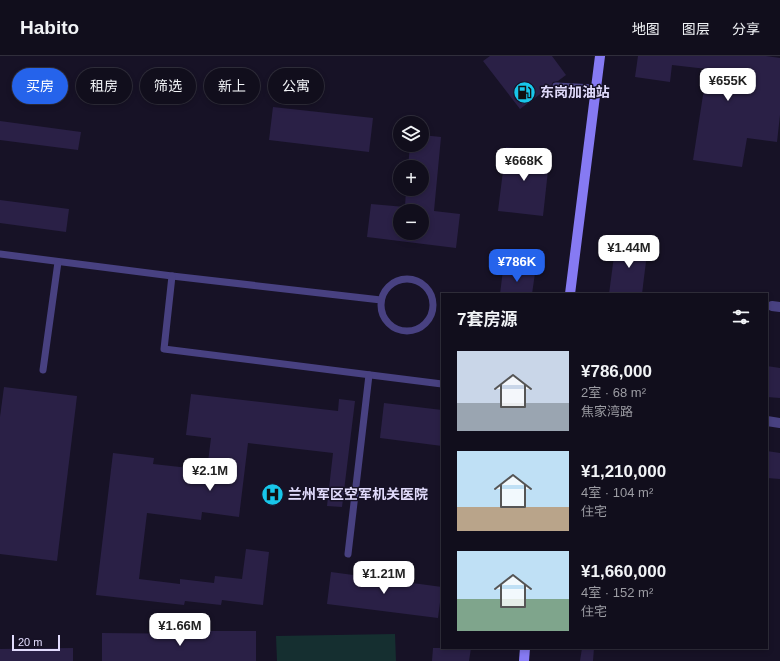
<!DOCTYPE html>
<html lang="zh">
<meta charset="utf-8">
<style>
body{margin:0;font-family:Helvetica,"Noto Sans SC",sans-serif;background:#1a1725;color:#f1f3f6;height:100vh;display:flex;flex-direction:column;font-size:15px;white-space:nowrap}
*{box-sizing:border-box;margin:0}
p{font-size:13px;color:#9c9ca3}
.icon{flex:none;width:22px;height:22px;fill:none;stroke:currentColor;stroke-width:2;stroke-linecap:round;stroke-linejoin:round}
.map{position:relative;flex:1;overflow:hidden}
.sheet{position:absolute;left:441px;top:237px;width:327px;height:356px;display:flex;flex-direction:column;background:#110e1c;border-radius:0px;box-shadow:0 2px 6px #0003,0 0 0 1px #302e3b}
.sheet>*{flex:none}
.banner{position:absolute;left:12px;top:12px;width:369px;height:36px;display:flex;gap:8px}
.buttons{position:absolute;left:393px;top:60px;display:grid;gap:8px}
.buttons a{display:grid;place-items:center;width:36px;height:36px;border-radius:50%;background:#110e1c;box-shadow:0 2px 6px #0003,0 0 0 1px #302e3b;font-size:20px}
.scale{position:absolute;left:12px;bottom:10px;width:48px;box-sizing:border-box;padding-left:4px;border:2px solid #e1dbfc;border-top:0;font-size:11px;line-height:14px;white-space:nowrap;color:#e1dbfc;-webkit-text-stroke:3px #171226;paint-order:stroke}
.price{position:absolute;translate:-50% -34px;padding:0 9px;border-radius:8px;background:#fff;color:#222;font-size:13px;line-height:26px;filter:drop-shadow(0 1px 2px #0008)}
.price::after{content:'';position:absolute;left:50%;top:24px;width:12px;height:9px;margin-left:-6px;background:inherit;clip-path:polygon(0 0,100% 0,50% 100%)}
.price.on{background:#2563eb;color:#fff}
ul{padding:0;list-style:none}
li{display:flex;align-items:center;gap:12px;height:100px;padding:0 16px}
li span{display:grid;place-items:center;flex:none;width:112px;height:80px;border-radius:0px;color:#555}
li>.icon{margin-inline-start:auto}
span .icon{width:48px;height:48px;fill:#fffc;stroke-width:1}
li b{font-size:17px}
h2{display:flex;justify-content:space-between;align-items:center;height:48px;padding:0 16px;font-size:17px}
.chip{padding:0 14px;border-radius:18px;background:#110e1c;box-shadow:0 2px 6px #0003,0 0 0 1px #302e3b;font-size:14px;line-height:36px}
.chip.on{background:#2563eb;color:#fff}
header{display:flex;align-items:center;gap:24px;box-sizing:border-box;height:56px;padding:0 20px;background:#110e1c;border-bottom:1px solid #302e3b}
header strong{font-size:19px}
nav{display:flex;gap:22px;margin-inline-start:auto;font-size:14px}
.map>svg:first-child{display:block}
.green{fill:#152f30}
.building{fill:#2a2046;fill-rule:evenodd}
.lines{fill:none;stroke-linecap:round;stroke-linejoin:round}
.lane{stroke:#484181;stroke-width:7}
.street{stroke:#484181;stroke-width:10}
.secondary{stroke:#867af3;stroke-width:10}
.labels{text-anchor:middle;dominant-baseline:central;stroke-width:3;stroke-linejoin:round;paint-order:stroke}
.poi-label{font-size:14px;font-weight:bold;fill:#e1dbfc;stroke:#171226;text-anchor:start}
</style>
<header>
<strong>Habito</strong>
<nav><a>地图</a><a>图层</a><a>分享</a></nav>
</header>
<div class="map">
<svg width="780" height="605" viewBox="0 0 780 605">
<rect width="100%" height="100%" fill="#171226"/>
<polygon class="green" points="395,578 396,605 277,605 276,580"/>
<g class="building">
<polygon points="490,0 552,0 566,19 558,25 553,26 551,30 520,53 483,5"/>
<polygon points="638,0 766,0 780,2 780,59 777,86 747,82 742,111 693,104 707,13 672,9 670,26 635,21"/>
<polygon points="273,51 373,62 369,96 269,84"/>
<polygon points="0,65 81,76 78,94 0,84"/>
<path d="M 422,79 L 441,81 L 434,155 L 460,158 L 456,192 L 367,181 L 371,148 L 405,151 L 406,133 L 422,133 L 422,111 L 408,111 L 410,89 L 422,89 ZM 400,155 L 422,155 L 422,177 L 400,177 Z"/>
<polygon points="506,91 550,96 543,160 498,155"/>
<polygon points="0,144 69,153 66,176 0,167"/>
<polygon points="616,185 648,189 642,238 609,238"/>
<polygon points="503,214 535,217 532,238 500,238"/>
<polygon points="767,310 780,312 780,342 767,341"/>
<polygon points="4,331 77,340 57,505 0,498 0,361"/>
<polygon points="191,338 338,355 339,343 355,345 342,451 327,450 333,397 248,387 239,461 202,456 201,464 147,457 139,523 180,528 180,523 214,527 215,520 242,523 246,493 269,496 263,549 222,544 221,549 185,545 184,549 96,539 113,397 154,402 153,408 207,414 211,382 186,379"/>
<polygon points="384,347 442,354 442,390 380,382"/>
<polygon points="767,395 780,397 780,423 767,422"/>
<polygon points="331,516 442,531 438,562 327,548"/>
<polygon points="208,575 256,575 256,605 102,605 102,577 208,578"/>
<polygon points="73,592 73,605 0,605 0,593"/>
<polygon points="433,592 471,592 469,605 432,605"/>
<polygon points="582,592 594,592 593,605 580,605"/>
</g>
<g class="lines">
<g class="lane">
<polyline points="556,30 595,32"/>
<polyline points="0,198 172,220 381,244"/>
<polyline points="172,220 164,293 442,328"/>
<circle cx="407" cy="249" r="26"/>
<polyline points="43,314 58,206"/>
<polyline points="348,498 369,319"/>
</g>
<g class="street">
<polyline points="772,250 780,251"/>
<polyline points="767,365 780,367"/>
</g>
<g class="secondary">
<polyline points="570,238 600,0"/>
<polyline points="524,605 525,592"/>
</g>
</g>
<defs>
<symbol id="fuel-disc" viewBox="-11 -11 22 22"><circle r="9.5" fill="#18c6ea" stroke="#171226"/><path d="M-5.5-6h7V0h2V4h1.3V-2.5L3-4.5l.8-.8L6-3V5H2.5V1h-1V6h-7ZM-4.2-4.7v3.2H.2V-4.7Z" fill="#111"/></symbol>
<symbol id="hospital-disc" viewBox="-11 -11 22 22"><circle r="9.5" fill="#18c6ea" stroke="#171226"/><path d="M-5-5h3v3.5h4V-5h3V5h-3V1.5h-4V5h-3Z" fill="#111"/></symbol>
</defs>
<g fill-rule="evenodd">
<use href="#fuel-disc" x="512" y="24" width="25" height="25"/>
<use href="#hospital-disc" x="260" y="426" width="25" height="25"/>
</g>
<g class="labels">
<g class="poi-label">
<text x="540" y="36">东岗加油站</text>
<text x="288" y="438">兰州军区空军机关医院</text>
</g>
</g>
</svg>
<div class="buttons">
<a><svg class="icon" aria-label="layers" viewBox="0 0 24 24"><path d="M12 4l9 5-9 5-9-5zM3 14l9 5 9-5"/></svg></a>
<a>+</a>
<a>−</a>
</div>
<div class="scale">20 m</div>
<b class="price" style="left:728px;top:46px">¥655K</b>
<b class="price" style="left:524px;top:126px">¥668K</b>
<b class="price" style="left:629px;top:213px">¥1.44M</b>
<b class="price on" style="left:517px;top:227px">¥786K</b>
<b class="price" style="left:210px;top:436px">¥2.1M</b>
<b class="price" style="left:384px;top:539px">¥1.21M</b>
<b class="price" style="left:180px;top:591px">¥1.66M</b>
<div class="banner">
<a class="chip on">买房</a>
<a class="chip">租房</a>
<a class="chip">筛选</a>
<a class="chip">新上</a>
<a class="chip">公寓</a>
</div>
<section class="sheet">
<h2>7套房源<svg class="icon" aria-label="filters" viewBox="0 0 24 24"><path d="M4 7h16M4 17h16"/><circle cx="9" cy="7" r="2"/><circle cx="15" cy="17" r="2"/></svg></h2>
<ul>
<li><span style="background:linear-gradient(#c9d6e8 65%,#9aa5b1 0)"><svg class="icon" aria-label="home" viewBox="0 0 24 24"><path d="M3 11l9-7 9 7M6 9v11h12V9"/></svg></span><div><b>¥786,000</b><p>2室 · 68 m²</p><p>焦家湾路</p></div></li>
<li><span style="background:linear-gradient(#bfe0f5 70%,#b9a48a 0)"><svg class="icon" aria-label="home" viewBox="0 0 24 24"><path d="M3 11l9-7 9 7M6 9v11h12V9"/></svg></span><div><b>¥1,210,000</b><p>4室 · 104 m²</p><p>住宅</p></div></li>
<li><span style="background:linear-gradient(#bfe0f5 60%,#7fa58c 0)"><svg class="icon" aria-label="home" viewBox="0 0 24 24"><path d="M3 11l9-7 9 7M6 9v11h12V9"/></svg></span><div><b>¥1,660,000</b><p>4室 · 152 m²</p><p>住宅</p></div></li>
</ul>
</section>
</div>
